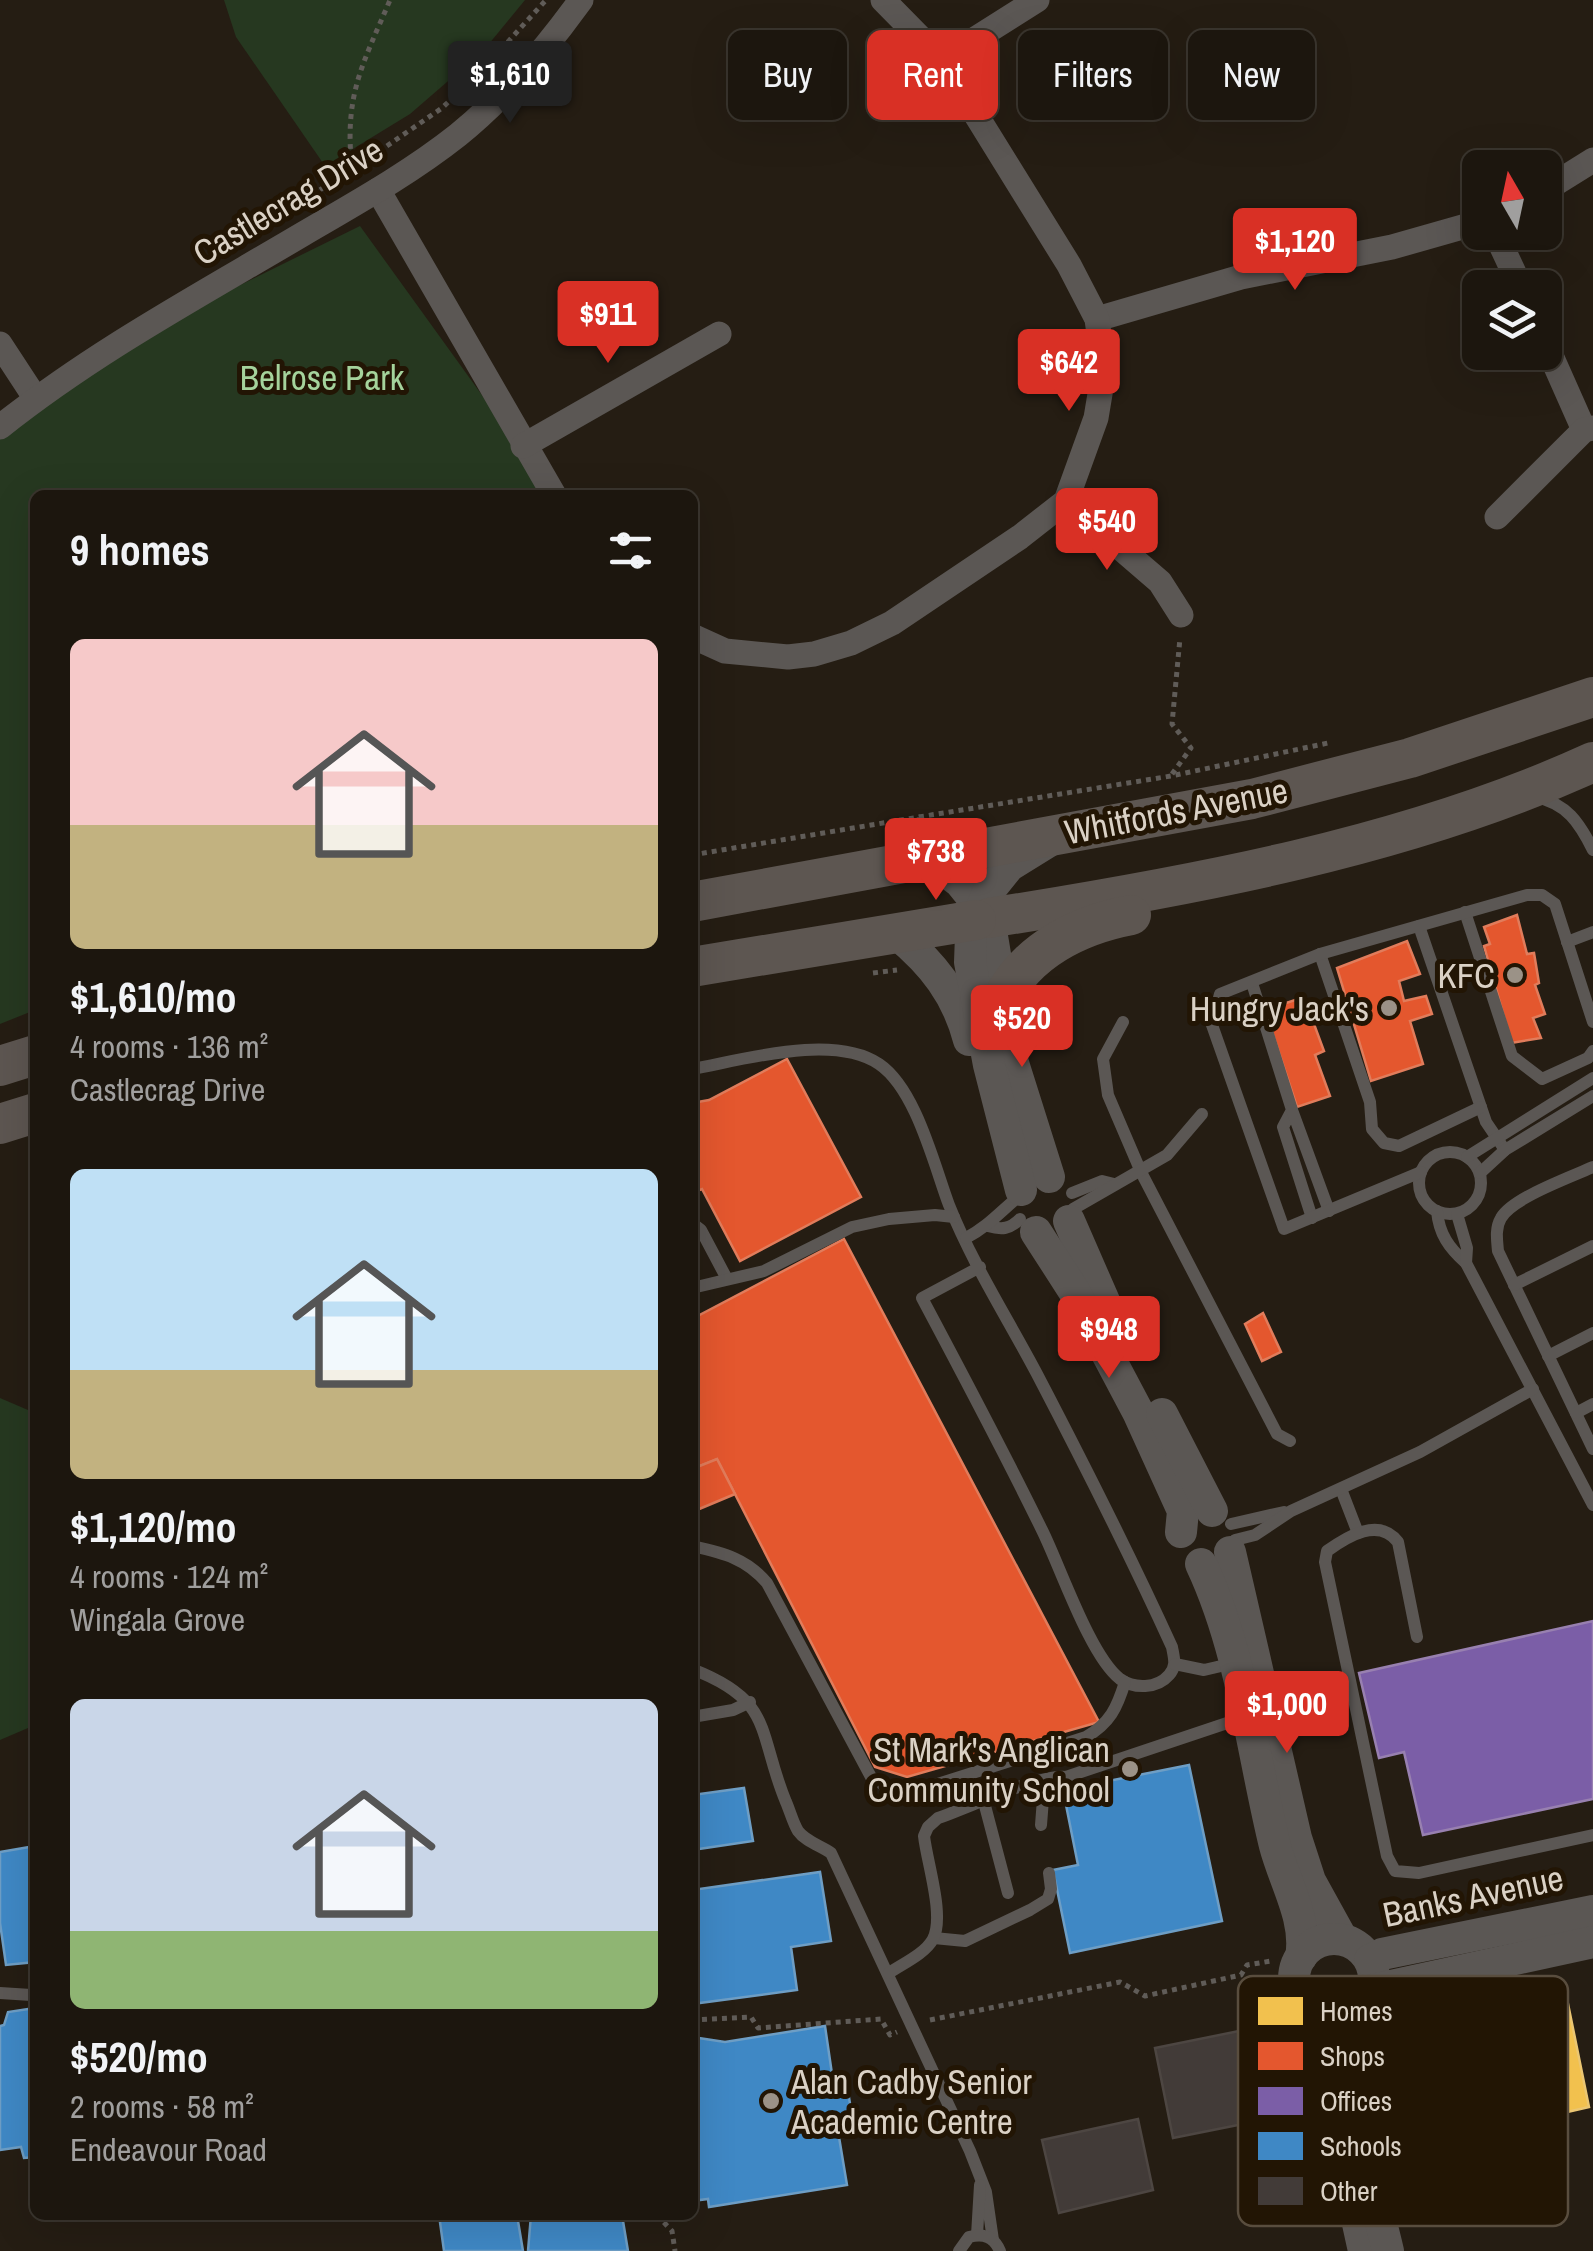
<!DOCTYPE html>
<meta charset="utf-8">
<style>
body{margin:0;font-family:"Archivo Narrow",sans-serif;background:#29231c;color:#f1f3f6;height:100vh;display:flex;flex-direction:column;font-size:38px;white-space:nowrap}
*{box-sizing:border-box;margin:0}
p{font-size:32px;color:#a09f9e}
.icon{flex:none;width:55px;height:55px;fill:none;stroke:currentColor;stroke-width:2;stroke-linecap:round;stroke-linejoin:round}
.map{position:relative;flex:1;overflow:hidden}
.sheet{position:absolute;left:30px;top:490px;width:668px;height:1730px;display:flex;flex-direction:column;background:#1c160e;border-radius:15px;box-shadow:0 10px 40px #0002,0 0 0 2px #3a352e}
.sheet>*{flex:none}
.top-card{position:absolute;left:728px;top:30px;width:715px;height:90px;display:flex;gap:20px}
.needle{width:65px;rotate:351deg}
.fabs{position:absolute;left:1462px;top:150px;display:grid;gap:20px}
.fabs a{display:grid;place-items:center;width:100px;height:100px;border-radius:15px;background:#1c160e;box-shadow:0 10px 40px #0002,0 0 0 2px #3a352e;font-size:50px}
.price{position:absolute;translate:-50% -85px;padding:0 22px;border-radius:10px;background:#d93025;color:#fff;font-size:32px;line-height:65px;filter:drop-shadow(0 2px 5px #0008)}
.price::after{content:'';position:absolute;left:50%;top:60px;width:30px;height:22px;margin-left:-15px;background:inherit;clip-path:polygon(0 0,100% 0,50% 100%)}
.price.selected{background:#222;color:#fff}
ul{padding:0;list-style:none}
li{display:grid;align-content:center;gap:20px;height:530px;padding:0 40px}
li span{display:grid;place-items:center;height:310px;border-radius:15px;color:#555}
li>.icon{margin-inline-start:auto}
span .icon{width:180px;height:180px;fill:#fffc;stroke-width:1}
li b{font-size:42px}
h2{display:flex;justify-content:space-between;align-items:center;height:120px;padding:0 40px;font-size:42px}
.tag{padding:0 35px;border-radius:15px;background:#1c160e;box-shadow:0 10px 40px #0002,0 0 0 2px #3a352e;font-size:35px;line-height:90px}
.tag.selected{background:#d93025;color:#fff}
.map>svg:first-child{display:block}
.green{fill:#263820}
.homes{fill:#f2c14e;stroke:#ebc672;stroke-width:2.5}
.shops{fill:#e4572e;stroke:#e17c5b;stroke-width:2.5}
.offices{fill:#7b5ea7;stroke:#9880b0;stroke-width:2.5}
.schools{fill:#3f88c5;stroke:#6e9ec5;stroke-width:2.5}
.building{fill:#423b38;stroke:#4d4642;stroke-width:2.5}
.lines{fill:none;stroke-linecap:round;stroke-linejoin:round}
.path{stroke:#605c58;stroke-width:5;stroke-dasharray:5 5;stroke-linecap:butt}
.service{stroke:#5b5754;stroke-width:12}
.minor{stroke:#5b5754;stroke-width:25}
.tertiary{stroke:#5b5754;stroke-width:32}
.primary{stroke:#5d5651;stroke-width:40}
.poi-dot{fill:#9b9287;stroke:#221504;stroke-width:4}
.labels{text-anchor:middle;dominant-baseline:central;stroke-width:10;stroke-linejoin:round;paint-order:stroke}
.street-label{font-size:35px;fill:#dad1c5;stroke:#221504}
.park-label{font-size:35px;fill:#a5d39c;stroke:#221504}
.poi-label{font-size:35px;fill:#dad1c5;stroke:#221504;text-anchor:end}
.key{fill:#221504;stroke:#594d3e;stroke-width:2.5}
.key-label{font-size:28px;fill:#dad1c5}
</style>
<div class="map">
<svg width="1593" height="2251" viewBox="0 0 1593 2251">
<rect width="100%" height="100%" fill="#251d13"/>
<g class="green">
<polygon points="224,0 525,0 484,50 410,114 325,166 236,37"/>
<polygon points="360,226 554,495 35,495 35,1010 0,1024 0,415 29,389"/>
<polygon points="0,1398 35,1413 35,1725 0,1740"/>
</g>
<polygon class="homes" points="1566,1994 1589,2107 1519,2123 1495,2008"/>
<g class="shops">
<polygon points="1517,915 1527,954 1534,953 1539,983 1535,985 1545,1014 1533,1018 1541,1038 1505,1044 1506,1024 1484,946 1490,944 1484,927"/>
<polygon points="1407,941 1420,974 1399,981 1404,1001 1426,996 1432,1014 1410,1021 1423,1064 1371,1081 1337,968"/>
<polygon points="1304,997 1324,1051 1315,1055 1330,1096 1297,1107 1265,1010"/>
<polygon points="787,1059 861,1197 740,1261 702,1189 692,1193 692,1103 709,1100"/>
<polygon points="844,1239 1099,1722 907,1777 875,1767 717,1459 692,1469 692,1319"/>
<polygon points="1263,1313 1281,1352 1262,1361 1245,1324"/>
<polygon points="717,1459 735,1494 692,1512 692,1469"/>
</g>
<polygon class="offices" points="1593,1621 1593,1799 1423,1835 1404,1752 1379,1758 1359,1673"/>
<g class="schools">
<polygon points="1189,1765 1222,1921 1070,1953 1053,1870 1078,1865 1063,1790"/>
<polygon points="744,1788 753,1841 692,1850 692,1795"/>
<polygon points="35,1846 35,1962 6,1965 0,1923 0,1852"/>
<polygon points="820,1872 831,1941 791,1947 797,1990 692,2004 692,1890"/>
<polygon points="35,2008 35,2157 24,2158 21,2147 0,2150 0,2026 4,2025 8,2012"/>
<polygon points="825,2026 832,2074 845,2073 854,2128 838,2131 847,2185 709,2207 708,2199 692,2201 692,2037 725,2042"/>
<polygon points="439,2215 517,2215 523,2251 444,2251"/>
<polygon points="531,2215 622,2215 628,2251 528,2251"/>
</g>
<g class="building">
<polygon points="1249,2029 1268,2119 1173,2138 1155,2048"/>
<polygon points="1138,2119 1153,2190 1059,2213 1042,2140"/>
</g>
<g class="lines">
<g class="path">
<path d="M 352,169 C 344,95 362,66 390,0"/>
<polyline points="252,232 352,170 442,108 485,67 546,0"/>
<polyline points="1172,774 1191,748 1172,724 1180,638"/>
<polyline points="919,817 1171,776 1328,743"/>
<polyline points="692,855 919,817 922,829"/>
<polyline points="873,973 897,970"/>
<polyline points="692,2020 751,2017 758,2028 881,2019 890,2035 897,2032"/>
<polyline points="930,2020 1120,1982 1145,1996 1241,1975 1247,1965 1271,1961"/>
<polyline points="657,2215 672,2231 675,2251"/>
</g>
<g class="service">
<path d="M 1536,797 C 1567,804 1579,822 1593,850"/>
<polyline points="1465,912 1512,1056 1542,1079 1588,1058 1593,1051"/>
<polyline points="1419,926 1486,1122 1505,1150"/>
<polyline points="1567,942 1593,932"/>
<polyline points="1320,954 1370,1102 1372,1129 1384,1143 1399,1146 1481,1107"/>
<polyline points="1252,983 1292,1110 1283,1127 1312,1218"/>
<polyline points="1123,1022 1103,1059 1108,1095 1141,1172 1277,1434 1290,1441"/>
<path d="M 692,1069 C 743,1060 833,1033 879,1064 C 916,1089 934,1165 949,1205 C 972,1263 1008,1319 1037,1374 C 1084,1464 1130,1555 1172,1647 C 1174,1658 1177,1666 1169,1675 C 1157,1689 1134,1689 1120,1679 C 1090,1656 1060,1566 1042,1530 C 1004,1452 963,1375 922,1298 L 980,1267"/>
<polyline points="1292,1110 1329,1211"/>
<circle cx="1450" cy="1183" r="31"/>
<polyline points="1467,1157 1593,1078"/>
<path d="M 1593,1167 C 1571,1177 1512,1198 1501,1218 C 1495,1228 1497,1240 1498,1251 L 1593,1449"/>
<polyline points="1421,1172 1284,1229 1212,1025 1220,994 1320,954 1527,895 1542,895 1555,904 1593,1022"/>
<polyline points="1480,1173 1505,1150 1593,1096"/>
<polyline points="1072,1193 1102,1181 1114,1184"/>
<polyline points="1073,1209 1167,1155 1202,1114"/>
<path d="M 1437,1211 C 1439,1234 1449,1248 1466,1263 L 1593,1505"/>
<polyline points="1457,1214 1467,1248 1466,1263"/>
<polyline points="692,1223 701,1230 727,1279"/>
<path d="M 988,1226 C 1002,1230 1010,1229 1020,1219"/>
<path d="M 966,1238 C 987,1227 999,1213 1018,1197"/>
<polyline points="1514,1285 1593,1246"/>
<polyline points="692,1288 764,1271 852,1227 889,1219 935,1215 954,1217"/>
<polyline points="1548,1356 1593,1333"/>
<polyline points="1576,1413 1593,1404"/>
<polyline points="1341,1489 1358,1533"/>
<polyline points="1231,1524 1284,1512"/>
<polyline points="1235,1540 1255,1535 1291,1511 1420,1452 1533,1389"/>
<path d="M 692,1546 C 723,1553 746,1558 767,1583 L 871,1777 C 890,1791 903,1792 925,1788 L 1086,1737 C 1110,1723 1117,1708 1125,1682"/>
<path d="M 1417,1637 L 1398,1542 C 1379,1517 1348,1536 1327,1551 L 1325,1562 L 1387,1856 L 1395,1871 L 1419,1873 L 1593,1835"/>
<polyline points="1175,1664 1204,1670 1234,1663"/>
<path d="M 692,1669 C 775,1701 757,1732 786,1802 C 790,1811 793,1823 798,1831 C 805,1841 821,1846 831,1853 L 970,2151 L 986,2192 L 993,2240"/>
<polyline points="692,1717 733,1710 750,1702"/>
<polyline points="984,1802 1008,1893"/>
<polyline points="1041,1825 1043,1799 1066,1777"/>
<polyline points="934,1938 965,1941 1030,1910 1048,1899 1051,1889 1049,1873"/>
<path d="M 889,1973 C 902,1964 925,1954 933,1939 C 945,1916 927,1863 924,1836 L 928,1827 L 938,1818 C 968,1808 1039,1774 1066,1777 L 1245,1717"/>
<polyline points="0,1993 31,1995"/>
<polyline points="1298,2186 1345,2177"/>
<polyline points="977,2235 980,2185"/>
<path d="M 959,2251 L 969,2237 C 984,2233 994,2237 1000,2251"/>
</g>
<g class="minor">
<polyline points="942,60 1037,0"/>
<polyline points="378,190 554,495"/>
<polyline points="1545,190 1593,160"/>
<polyline points="1495,232 1521,288"/>
<polyline points="1097,319 1241,277 1392,247 1480,222"/>
<polyline points="1545,342 1584,430"/>
<polyline points="0,344 36,399"/>
<path d="M 0,427 C 94,352 200,295 303,234 C 356,203 410,173 458,135 C 506,96 545,50 581,0"/>
<polyline points="523,446 719,334"/>
<polyline points="1066,501 1160,582 1181,615"/>
<polyline points="1497,517 1584,430 1593,428"/>
<polyline points="692,636 725,651 788,657 814,654 851,643 892,623 1020,537 1066,501 1096,418 1101,388 1102,357 1097,319 1069,265 942,60 883,0"/>
</g>
<g class="tertiary">
<polyline points="928,858 960,882 989,918 1013,1063 1049,1177"/>
<path d="M 897,934 C 933,964 957,994 969,1040"/>
<polyline points="1021,1190 989,1065 970,962 971,935 988,892 1009,866 1051,840"/>
<polyline points="1069,1221 1107,1308"/>
<polyline points="1036,1232 1074,1291 1138,1412 1183,1511 1181,1532"/>
<polyline points="1162,1414 1212,1511"/>
<polyline points="1230,1552 1296,1838 1310,1881 1342,1939"/>
<path d="M 1201,1564 C 1242,1651 1252,1752 1275,1846 C 1284,1881 1308,1920 1301,1957"/>
<circle cx="1334" cy="1979" r="40"/>
<polyline points="1370,1960 1382,1954 1593,1911"/>
<polyline points="1373,1990 1593,1942"/>
<polyline points="1305,2007 1325,2045 1336,2123 1364,2251"/>
<path d="M 1359,2010 C 1356,2017 1351,2025 1350,2032 C 1340,2083 1376,2198 1388,2251"/>
</g>
<g class="primary">
<polyline points="692,902 1252,799 1410,758 1593,697"/>
<path d="M 989,918 C 1191,886 1407,847 1593,762"/>
<polyline points="692,967 976,920"/>
<path d="M 1002,1000 C 1026,951 1078,925 1131,915"/>
<polyline points="0,1066 35,1055"/>
<polyline points="0,1124 35,1113"/>
</g>
</g>
<g class="poi-dot">
<circle cx="1515" cy="975" r="10"/>
<circle cx="1389" cy="1008" r="10"/>
<circle cx="1130" cy="1769" r="10"/>
<circle cx="771" cy="2101" r="10"/>
</g>
<g class="labels">
<g class="street-label">
<text transform="translate(288 201) rotate(-31)">Castlecrag Drive</text>
<text transform="translate(1176 811) rotate(-11)">Whitfords Avenue</text>
<text transform="translate(1473 1896) rotate(-12)">Banks Avenue</text>
</g>
<g class="park-label">
<text x="322" y="377">Belrose Park</text>
</g>
<g class="poi-label">
<text x="1495" y="975">KFC</text>
<text x="1369" y="1008">Hungry Jack's</text>
<text x="1110" y="1749">St Mark's Anglican<tspan x="1110" dy="40">Community School</tspan></text>
<text x="791" y="2081" text-anchor="start">Alan Cadby Senior<tspan x="791" dy="40">Academic Centre</tspan></text>
</g>
</g>
<rect x="1238" y="1976" width="330" height="250" rx="15" class="key"/>
<rect x="1258" y="1997" width="45" height="28" fill="#f2c14e"/>
<rect x="1258" y="2042" width="45" height="28" fill="#e4572e"/>
<rect x="1258" y="2087" width="45" height="28" fill="#7b5ea7"/>
<rect x="1258" y="2132" width="45" height="28" fill="#3f88c5"/>
<rect x="1258" y="2177" width="45" height="28" fill="#423b38"/>
<g class="key-label">
<text x="1320" y="2021">Homes</text>
<text x="1320" y="2066">Shops</text>
<text x="1320" y="2111">Offices</text>
<text x="1320" y="2156">Schools</text>
<text x="1320" y="2201">Other</text>
</g>
</svg>
<div class="fabs">
<a><svg class="needle" viewBox="-14 -14 28 28"><path d="M0-13l5 13h-10z" fill="#e53935"/><path d="M0 13l5-13h-10z" fill="#a09f9e"/></svg></a>
<a><svg class="icon" aria-label="layers" viewBox="0 0 24 24"><path d="M12 4l9 5-9 5-9-5zM3 14l9 5 9-5"/></svg></a>
</div>
<b class="price selected" style="left:510px;top:126px">$1,610</b>
<b class="price" style="left:1295px;top:293px">$1,120</b>
<b class="price" style="left:608px;top:366px">$911</b>
<b class="price" style="left:1069px;top:414px">$642</b>
<b class="price" style="left:1107px;top:573px">$540</b>
<b class="price" style="left:936px;top:903px">$738</b>
<b class="price" style="left:1022px;top:1070px">$520</b>
<b class="price" style="left:1109px;top:1381px">$948</b>
<b class="price" style="left:1287px;top:1756px">$1,000</b>
<div class="top-card">
<a class="tag">Buy</a>
<a class="tag selected">Rent</a>
<a class="tag">Filters</a>
<a class="tag">New</a>
</div>
<section class="sheet">
<h2>9 homes<svg class="icon" aria-label="filters" viewBox="0 0 24 24"><path d="M4 7h16M4 17h16"/><circle cx="9" cy="7" r="2"/><circle cx="15" cy="17" r="2"/></svg></h2>
<ul>
<li><span style="background:linear-gradient(#f6c9c9 60%,#c2b280 0)"><svg class="icon" aria-label="home" viewBox="0 0 24 24"><path d="M3 11l9-7 9 7M6 9v11h12V9"/></svg></span><div><b>$1,610/mo</b><p>4 rooms · 136 m²</p><p>Castlecrag Drive</p></div></li>
<li><span style="background:linear-gradient(#bfe0f5 65%,#c2b280 0)"><svg class="icon" aria-label="home" viewBox="0 0 24 24"><path d="M3 11l9-7 9 7M6 9v11h12V9"/></svg></span><div><b>$1,120/mo</b><p>4 rooms · 124 m²</p><p>Wingala Grove</p></div></li>
<li><span style="background:linear-gradient(#c9d6e8 75%,#8fb573 0)"><svg class="icon" aria-label="home" viewBox="0 0 24 24"><path d="M3 11l9-7 9 7M6 9v11h12V9"/></svg></span><div><b>$520/mo</b><p>2 rooms · 58 m²</p><p>Endeavour Road</p></div></li>
</ul>
</section>
</div>
